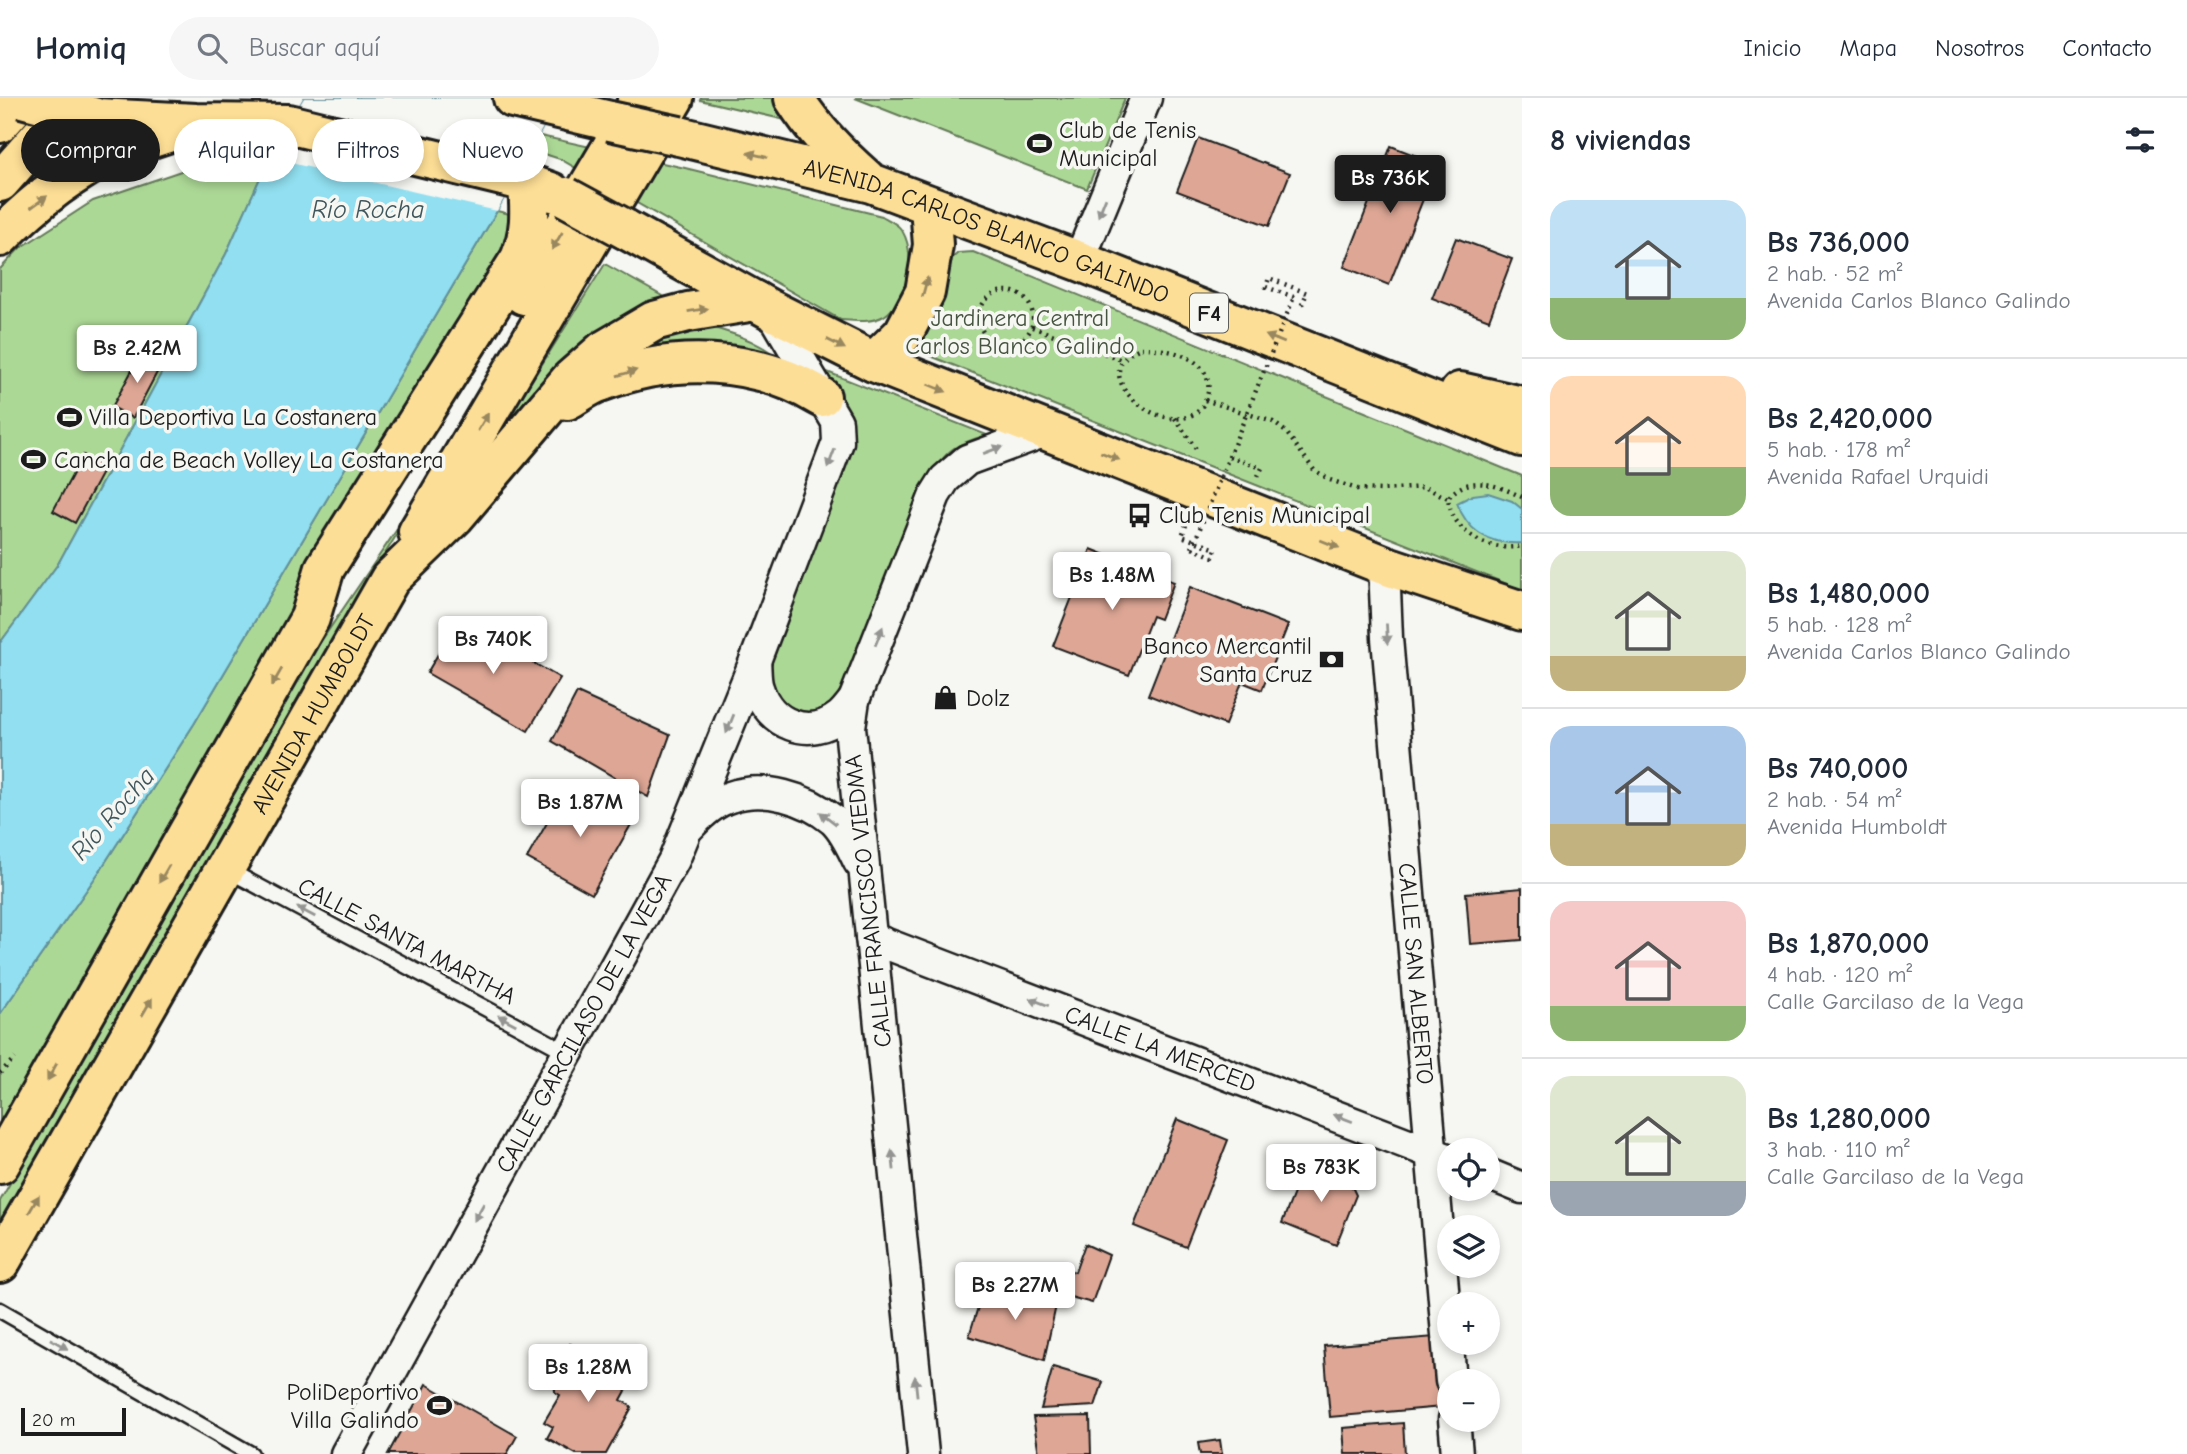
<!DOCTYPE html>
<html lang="es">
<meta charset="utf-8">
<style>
body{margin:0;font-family:"Comic Neue",sans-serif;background:#f6f6f7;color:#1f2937;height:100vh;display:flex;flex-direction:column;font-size:26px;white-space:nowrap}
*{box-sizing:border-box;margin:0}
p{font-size:23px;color:#747a83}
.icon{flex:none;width:38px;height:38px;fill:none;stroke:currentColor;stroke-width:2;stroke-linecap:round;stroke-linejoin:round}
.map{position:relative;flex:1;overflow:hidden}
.side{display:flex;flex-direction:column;background:#fff;width:665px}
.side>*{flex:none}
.hud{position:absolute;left:21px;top:21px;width:665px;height:63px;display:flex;gap:14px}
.fabs{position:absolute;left:1437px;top:1040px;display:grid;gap:14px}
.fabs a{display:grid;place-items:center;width:63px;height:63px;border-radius:50%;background:#fff;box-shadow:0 4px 10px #0003;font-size:35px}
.scale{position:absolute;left:21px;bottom:18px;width:105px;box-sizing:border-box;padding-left:7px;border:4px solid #1c1c1c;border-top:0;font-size:19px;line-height:24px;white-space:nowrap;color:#1c1c1c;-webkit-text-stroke:5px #f6f6f2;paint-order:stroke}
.price{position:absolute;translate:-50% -60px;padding:0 16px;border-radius:7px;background:#fff;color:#222;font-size:23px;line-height:46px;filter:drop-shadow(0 2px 4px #0008)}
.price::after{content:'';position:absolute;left:50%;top:42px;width:21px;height:16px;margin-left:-10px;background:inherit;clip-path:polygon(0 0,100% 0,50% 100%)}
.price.active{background:#1c1c1c;color:#fff}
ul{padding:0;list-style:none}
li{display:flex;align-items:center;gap:21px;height:175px;padding:0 28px}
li+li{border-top:2px solid #e0e1e3}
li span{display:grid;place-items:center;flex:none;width:196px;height:140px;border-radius:21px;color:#555}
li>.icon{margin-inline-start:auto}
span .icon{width:84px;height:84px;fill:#fffc;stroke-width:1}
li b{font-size:30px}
h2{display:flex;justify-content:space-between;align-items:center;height:84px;padding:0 28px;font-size:30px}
.chip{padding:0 24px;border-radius:32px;background:#fff;box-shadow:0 4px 10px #0003;font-size:24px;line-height:63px}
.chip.active{background:#1c1c1c;color:#fff}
header{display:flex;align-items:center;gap:42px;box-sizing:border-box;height:98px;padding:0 35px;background:#fff;border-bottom:2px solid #e0e1e3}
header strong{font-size:33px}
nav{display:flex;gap:38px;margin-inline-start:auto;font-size:24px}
.search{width:490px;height:63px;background:#f6f6f7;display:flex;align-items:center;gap:18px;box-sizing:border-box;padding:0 24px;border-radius:38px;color:#747a83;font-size:26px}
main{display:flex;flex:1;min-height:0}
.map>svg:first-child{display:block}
.green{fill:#acd896;stroke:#647a59;stroke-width:2}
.water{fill:#91dff0;stroke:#62919b;stroke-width:2}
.pier{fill:#f6f6f2}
.building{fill:#dda695;stroke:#1c1c1c;stroke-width:2}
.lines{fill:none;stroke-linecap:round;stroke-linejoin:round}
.service-casing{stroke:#1c1c1c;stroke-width:19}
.minor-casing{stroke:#1c1c1c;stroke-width:35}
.primary-casing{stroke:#1c1c1c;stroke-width:44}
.path{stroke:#1c1c1c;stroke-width:4.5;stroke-dasharray:2 5;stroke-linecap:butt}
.service{stroke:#f6f6f2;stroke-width:14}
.minor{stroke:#f6f6f2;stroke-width:30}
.primary{stroke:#fdde96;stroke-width:38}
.primary-bridge-casing{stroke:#1c1c1c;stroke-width:44;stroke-linecap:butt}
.path-bridge{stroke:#1c1c1c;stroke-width:4.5;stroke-dasharray:2 5;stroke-linecap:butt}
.primary-bridge{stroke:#fdde96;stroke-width:38}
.oneway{fill:#98875f}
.oneway2{fill:#949492}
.labels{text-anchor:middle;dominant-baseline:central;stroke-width:7;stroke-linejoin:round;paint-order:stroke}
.shield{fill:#f6f6f2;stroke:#5d5d5c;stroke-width:2}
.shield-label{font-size:23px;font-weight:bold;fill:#1c1c1c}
.poi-label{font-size:24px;fill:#1c1c1c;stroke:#f6f6f2;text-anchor:start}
.street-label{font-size:24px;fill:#1c1c1c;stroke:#f6f6f2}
.park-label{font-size:24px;fill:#475441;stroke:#f6f6f2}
.water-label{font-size:26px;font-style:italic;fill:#3f565c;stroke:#f6f6f2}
</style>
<header>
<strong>Homiq</strong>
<div class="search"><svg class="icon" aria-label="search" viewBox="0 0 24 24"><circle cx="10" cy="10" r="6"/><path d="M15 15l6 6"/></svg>Buscar aquí</div>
<nav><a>Inicio</a><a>Mapa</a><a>Nosotros</a><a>Contacto</a></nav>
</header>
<main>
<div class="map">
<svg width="1522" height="1356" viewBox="0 0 1522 1356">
<rect width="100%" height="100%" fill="#f6f6f2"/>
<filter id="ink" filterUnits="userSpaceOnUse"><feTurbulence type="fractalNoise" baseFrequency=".0143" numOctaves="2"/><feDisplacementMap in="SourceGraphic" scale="14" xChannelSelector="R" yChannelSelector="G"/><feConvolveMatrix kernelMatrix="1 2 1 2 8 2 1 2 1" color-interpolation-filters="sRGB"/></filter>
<g filter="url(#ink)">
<g class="green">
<path d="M 369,0 L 685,70 L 882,118 C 887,121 896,125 900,130 C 918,152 908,203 884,218 C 871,225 855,223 841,222 L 560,61 Z"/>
<polygon points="701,0 780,0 794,24 700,2"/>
<polygon points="855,0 1125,0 1087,91"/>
<polygon points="247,59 269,60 226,156 58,466 0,545 0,171 19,151 93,103 219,60"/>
<polygon points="497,113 518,118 519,135 0,1029 0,916 99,774 194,626"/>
<path d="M 973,154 L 1522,378 L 1522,492 L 930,258 L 921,248 C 935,220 946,195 948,164 L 958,155 Z"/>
<polygon points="605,166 671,203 471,379"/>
<path d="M 711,229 C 744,239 760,244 787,267 L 603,268 L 650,241 Z"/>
<path d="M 812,268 L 987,337 C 953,347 946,352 928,382 L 843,594 L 826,612 L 800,617 L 779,604 L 769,581 L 770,568 L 844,370 L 848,315 L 839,294 Z"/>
<polygon points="425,390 307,584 0,1129 0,1103 288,592"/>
</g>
<g class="water">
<polygon points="304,0 559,0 497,113 194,626 99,774 0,916 0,545 58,466 226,156 269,60"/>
<path d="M 1488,395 L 1512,403 L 1522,411 L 1522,445 C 1491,447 1468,435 1457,405 L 1473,397 Z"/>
</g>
<polygon class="pier" points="304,0 559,0 497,113 269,60"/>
<g class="building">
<polygon points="1198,40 1290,75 1269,128 1177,93"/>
<polygon points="1391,48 1437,66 1389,187 1344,169"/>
<polygon points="1456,140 1512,161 1489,222 1432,200"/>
<polygon points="142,254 162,265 133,320 112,309"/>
<polygon points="83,357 105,369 75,425 53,413"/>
<polygon points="1091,451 1174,484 1160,521 1152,518 1129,577 1053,548"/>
<polygon points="1190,489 1288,527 1262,592 1242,584 1225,627 1148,597"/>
<polygon points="458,522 560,580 528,633 427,575"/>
<polygon points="577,595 670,637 648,699 552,643"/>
<polygon points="569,686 633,723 592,796 527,760"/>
<polygon points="1522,790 1522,842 1470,846 1466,795"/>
<polygon points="1177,1021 1228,1042 1186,1149 1134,1128"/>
<polygon points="1327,1069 1346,1076 1356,1097 1336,1147 1282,1125 1304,1070 1323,1078"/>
<polygon points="1085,1146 1109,1157 1092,1205 1031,1188 1040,1164 1075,1174"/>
<polygon points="984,1190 1057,1203 1044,1262 969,1238"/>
<polygon points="1435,1239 1442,1309 1330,1319 1324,1248"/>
<polygon points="570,1246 633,1280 621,1302 632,1309 606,1356 576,1356 547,1340 553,1329 544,1324 560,1297 555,1294 554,1276"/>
<polygon points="1053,1269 1103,1284 1095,1308 1041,1311"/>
<polygon points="426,1286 517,1338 507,1356 388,1356"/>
<polygon points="1090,1318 1091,1356 1039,1356 1033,1319"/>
<polygon points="1403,1325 1405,1356 1345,1356 1343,1330"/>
<polygon points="1220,1342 1222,1356 1200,1356 1198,1345"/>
</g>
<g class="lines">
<defs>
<g id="service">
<polyline points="226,771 567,954"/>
<polyline points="0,1212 251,1356"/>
</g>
<g id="minor">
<polyline points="1079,163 1146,0"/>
<path id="s1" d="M 1384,467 L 1387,540 L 1451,1283"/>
<path d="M 755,563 C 756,572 755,582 758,590 C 769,626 809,643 840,618 C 845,614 850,607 854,602"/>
<path d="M 690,728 C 701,716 714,704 730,699 C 764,687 806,700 833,722 C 845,733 852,750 859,764"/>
<path id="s2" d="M 871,840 L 1445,1060"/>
<polyline points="1488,1076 1522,1090"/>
<polyline points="1454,1321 1457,1356"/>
<path id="s3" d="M 346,1356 L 674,762 L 755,563 L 838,344 L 837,324 L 771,212"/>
<polyline points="923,1356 850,629 854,602 935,397 945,381 967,362 1046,333"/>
</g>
<g id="primary">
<polyline points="513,0 610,23"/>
<path d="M 794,0 C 814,32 838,56 866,81"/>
<polyline points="97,20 196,25 288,26 515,81 551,94"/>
<polyline points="0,25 22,0"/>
<path id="s4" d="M 679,38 L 871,85 L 1079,163 L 1522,339"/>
<polyline points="0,84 74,0"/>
<polyline points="625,131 771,212 874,264 1384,467 1522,513"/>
<path d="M 0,139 C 33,105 74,73 117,53 C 137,44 159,38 179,31"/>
<polyline points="524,197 641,0"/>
<polyline points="874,264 903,236 925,194 933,147 930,108"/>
<polyline points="1460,294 1522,308"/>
<path d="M 567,302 C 578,296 588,288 600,284 C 672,256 754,258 821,299"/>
<polyline points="418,434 674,0"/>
<path d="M 0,1066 L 310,520 L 325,470 L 520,161 C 531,133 530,115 528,86"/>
<path id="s5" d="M 0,1165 L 390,481 L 455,418 L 571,281 L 603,253 L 654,223 L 688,214 L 755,203"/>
</g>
</defs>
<use href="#service" class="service-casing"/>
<use href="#minor" class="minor-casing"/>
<use href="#primary" class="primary-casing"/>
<g class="path">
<circle cx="1006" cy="220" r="27"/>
<polyline points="1294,199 1266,189 1269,180 1307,195 1300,211"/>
<polyline points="1032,229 1122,262"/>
<path d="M 1141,250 C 1167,250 1213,259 1208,294 C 1206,303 1201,312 1194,316 C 1156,338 1082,272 1141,250 Z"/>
<polyline points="1205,302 1273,324 1286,334 1314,372 1330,382 1357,391 1382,392 1424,389 1448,400"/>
<polyline points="1175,320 1196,351"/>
<polyline points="1229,359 1262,370 1258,378"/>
<path d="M 1522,399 C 1497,387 1468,375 1448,400 C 1452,435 1489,455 1522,448"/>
<polyline points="1186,427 1182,438 1216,451 1213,459 1192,450"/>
<polyline points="0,975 15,960"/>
</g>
<use href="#service" class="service"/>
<use href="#minor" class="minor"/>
<use href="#primary" class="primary"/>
<defs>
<g id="primary-bridge">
<polyline points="22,0 97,20"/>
<polyline points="610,23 679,38"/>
<polyline points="566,99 625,131"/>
</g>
</defs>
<use href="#primary-bridge" class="primary-bridge-casing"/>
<polyline class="path-bridge" points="1192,450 1294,199"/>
<use href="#primary-bridge" class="primary-bridge"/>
</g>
<defs><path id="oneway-solid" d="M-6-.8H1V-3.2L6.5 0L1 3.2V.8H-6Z" transform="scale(1.75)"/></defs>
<g class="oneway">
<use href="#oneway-solid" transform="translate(757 57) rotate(-167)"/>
<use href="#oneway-solid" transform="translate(39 104) rotate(-36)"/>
<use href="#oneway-solid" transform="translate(557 143) rotate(121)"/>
<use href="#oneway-solid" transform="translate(925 189) rotate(-75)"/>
<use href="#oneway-solid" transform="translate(698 212) rotate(-9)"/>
<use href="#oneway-solid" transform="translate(1275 241) rotate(-158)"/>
<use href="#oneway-solid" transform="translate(836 246) rotate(27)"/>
<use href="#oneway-solid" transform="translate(627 275) rotate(-16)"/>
<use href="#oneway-solid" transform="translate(937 290) rotate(22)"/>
<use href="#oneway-solid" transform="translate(483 324) rotate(-59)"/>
<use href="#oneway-solid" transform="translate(1110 358) rotate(22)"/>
<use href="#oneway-solid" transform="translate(1330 446) rotate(22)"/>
<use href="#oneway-solid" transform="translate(277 579) rotate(120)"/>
<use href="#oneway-solid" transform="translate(164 776) rotate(120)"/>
<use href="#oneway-solid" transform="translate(147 909) rotate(-60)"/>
<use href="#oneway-solid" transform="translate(52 974) rotate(119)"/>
<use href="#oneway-solid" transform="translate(34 1106) rotate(-60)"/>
</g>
<g class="oneway2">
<use href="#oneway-solid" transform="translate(1102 109) rotate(112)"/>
<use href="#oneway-solid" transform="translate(993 352) rotate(-20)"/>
<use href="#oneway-solid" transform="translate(831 361) rotate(111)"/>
<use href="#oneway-solid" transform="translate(1387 536) rotate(87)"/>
<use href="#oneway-solid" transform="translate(879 538) rotate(-68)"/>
<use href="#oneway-solid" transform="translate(730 626) rotate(112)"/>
<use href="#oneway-solid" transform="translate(828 720) rotate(-143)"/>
<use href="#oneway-solid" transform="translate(306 814) rotate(-152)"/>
<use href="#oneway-solid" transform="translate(1039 904) rotate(-159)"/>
<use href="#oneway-solid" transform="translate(507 922) rotate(-152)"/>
<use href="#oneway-solid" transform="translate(1343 1020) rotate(-159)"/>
<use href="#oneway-solid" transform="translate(893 1062) rotate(-96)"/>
<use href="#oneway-solid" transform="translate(479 1114) rotate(119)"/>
<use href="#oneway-solid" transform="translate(59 1246) rotate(30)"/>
<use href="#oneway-solid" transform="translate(916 1288) rotate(-96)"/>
</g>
</g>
<defs>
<symbol id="stadium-bare" viewBox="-9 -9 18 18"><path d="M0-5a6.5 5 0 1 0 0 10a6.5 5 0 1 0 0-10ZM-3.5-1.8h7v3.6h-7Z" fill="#1c1c1c" stroke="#f6f6f2" stroke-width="2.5" paint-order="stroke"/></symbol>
<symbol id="bus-bare" viewBox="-9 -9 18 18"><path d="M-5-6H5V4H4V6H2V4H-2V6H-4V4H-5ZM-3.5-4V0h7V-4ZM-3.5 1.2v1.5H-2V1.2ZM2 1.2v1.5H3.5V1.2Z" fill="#1c1c1c" stroke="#f6f6f2" stroke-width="2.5" paint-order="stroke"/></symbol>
<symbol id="bank-bare" viewBox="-9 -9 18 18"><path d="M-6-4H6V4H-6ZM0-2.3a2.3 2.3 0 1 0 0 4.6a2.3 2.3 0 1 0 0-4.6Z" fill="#1c1c1c" stroke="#f6f6f2" stroke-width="2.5" paint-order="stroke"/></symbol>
<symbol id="shop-bare" viewBox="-9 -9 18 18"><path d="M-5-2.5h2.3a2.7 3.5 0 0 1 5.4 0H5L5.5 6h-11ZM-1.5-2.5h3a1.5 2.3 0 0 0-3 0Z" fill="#1c1c1c" stroke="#f6f6f2" stroke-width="2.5" paint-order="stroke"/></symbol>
</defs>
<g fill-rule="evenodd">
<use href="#stadium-bare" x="1022" y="28" width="35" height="35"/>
<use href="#stadium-bare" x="52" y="302" width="35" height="35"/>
<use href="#stadium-bare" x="16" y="344" width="35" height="35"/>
<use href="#bus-bare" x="1122" y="400" width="35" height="35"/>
<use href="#bank-bare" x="1314" y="544" width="35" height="35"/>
<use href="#shop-bare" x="928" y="582" width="35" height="35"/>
<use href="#stadium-bare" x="422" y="1290" width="35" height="35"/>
</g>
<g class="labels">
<rect class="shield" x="1190" y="195.5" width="38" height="39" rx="5"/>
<g class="shield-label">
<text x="1209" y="215">F4</text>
</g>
<g class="poi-label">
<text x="1059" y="32">Club de Tenis<tspan x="1059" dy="28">Municipal</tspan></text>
<text x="89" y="319">Villa Deportiva La Costanera</text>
<text x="54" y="362">Cancha de Beach Volley La Costanera</text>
<text x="1159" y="417">Club Tenis Municipal</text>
<text x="1312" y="548" text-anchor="end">Banco Mercantil<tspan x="1312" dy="28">Santa Cruz</tspan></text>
<text x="966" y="600">Dolz</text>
<text x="419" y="1294" text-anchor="end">PoliDeportivo<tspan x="419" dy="28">Villa Galindo</tspan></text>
</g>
<g class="street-label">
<text stroke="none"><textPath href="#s4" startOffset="322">AVENIDA CARLOS BLANCO GALINDO</textPath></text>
<text stroke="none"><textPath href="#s5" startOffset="632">AVENIDA HUMBOLDT</textPath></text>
<text transform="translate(868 803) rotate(-96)">CALLE FRANCISCO VIEDMA</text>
<text transform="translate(407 843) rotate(28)">CALLE SANTA MARTHA</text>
<text stroke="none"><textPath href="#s1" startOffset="410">CALLE SAN ALBERTO</textPath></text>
<text stroke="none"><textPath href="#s3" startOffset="492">CALLE GARCILASO DE LA VEGA</textPath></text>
<text stroke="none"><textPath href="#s2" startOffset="310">CALLE LA MERCED</textPath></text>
</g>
<g class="park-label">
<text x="1020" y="220">Jardinera Central<tspan x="1020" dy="28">Carlos Blanco Galindo</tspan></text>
</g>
<g class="water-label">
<text x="368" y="112">Río Rocha</text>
<text transform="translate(113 716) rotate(-49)">Río Rocha</text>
</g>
</g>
</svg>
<div class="fabs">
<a><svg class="icon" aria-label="locate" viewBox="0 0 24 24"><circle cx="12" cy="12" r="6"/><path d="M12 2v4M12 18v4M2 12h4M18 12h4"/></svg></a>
<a><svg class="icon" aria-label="layers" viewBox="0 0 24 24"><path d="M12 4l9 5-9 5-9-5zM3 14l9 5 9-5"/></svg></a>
<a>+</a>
<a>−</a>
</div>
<div class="scale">20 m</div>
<b class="price active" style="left:1390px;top:117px">Bs 736K</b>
<b class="price" style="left:137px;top:287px">Bs 2.42M</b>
<b class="price" style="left:1112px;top:514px">Bs 1.48M</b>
<b class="price" style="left:493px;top:578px">Bs 740K</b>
<b class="price" style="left:580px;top:741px">Bs 1.87M</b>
<b class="price" style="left:1321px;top:1106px">Bs 783K</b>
<b class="price" style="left:1015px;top:1224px">Bs 2.27M</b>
<b class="price" style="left:588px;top:1306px">Bs 1.28M</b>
<div class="hud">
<a class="chip active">Comprar</a>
<a class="chip">Alquilar</a>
<a class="chip">Filtros</a>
<a class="chip">Nuevo</a>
</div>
</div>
<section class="side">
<h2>8 viviendas<svg class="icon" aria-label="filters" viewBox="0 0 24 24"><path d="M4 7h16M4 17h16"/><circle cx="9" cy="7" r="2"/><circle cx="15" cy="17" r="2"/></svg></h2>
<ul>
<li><span style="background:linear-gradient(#bfe0f5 70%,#8fb573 0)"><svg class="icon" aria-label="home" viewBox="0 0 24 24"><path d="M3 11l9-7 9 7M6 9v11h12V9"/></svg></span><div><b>Bs 736,000</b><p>2 hab. · 52 m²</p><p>Avenida Carlos Blanco Galindo</p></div></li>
<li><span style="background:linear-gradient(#ffd9b3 65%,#8fb573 0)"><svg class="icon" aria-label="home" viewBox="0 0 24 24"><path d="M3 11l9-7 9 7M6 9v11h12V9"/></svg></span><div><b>Bs 2,420,000</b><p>5 hab. · 178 m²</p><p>Avenida Rafael Urquidi</p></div></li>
<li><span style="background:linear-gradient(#dfe7d0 75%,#c2b280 0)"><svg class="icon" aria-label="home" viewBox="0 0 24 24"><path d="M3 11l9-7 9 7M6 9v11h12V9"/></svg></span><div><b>Bs 1,480,000</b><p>5 hab. · 128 m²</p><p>Avenida Carlos Blanco Galindo</p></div></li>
<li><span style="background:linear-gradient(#a9c7e8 70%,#c2b280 0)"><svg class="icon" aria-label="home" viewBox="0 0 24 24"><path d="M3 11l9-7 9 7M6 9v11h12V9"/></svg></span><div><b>Bs 740,000</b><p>2 hab. · 54 m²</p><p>Avenida Humboldt</p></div></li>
<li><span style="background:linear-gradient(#f6c9c9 75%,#8fb573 0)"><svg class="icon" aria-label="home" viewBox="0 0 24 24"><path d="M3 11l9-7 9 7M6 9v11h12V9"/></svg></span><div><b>Bs 1,870,000</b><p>4 hab. · 120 m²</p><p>Calle Garcilaso de la Vega</p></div></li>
<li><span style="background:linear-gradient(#dfe7d0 75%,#9aa5b1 0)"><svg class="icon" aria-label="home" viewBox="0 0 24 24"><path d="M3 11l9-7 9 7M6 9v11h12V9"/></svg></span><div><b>Bs 1,280,000</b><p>3 hab. · 110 m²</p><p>Calle Garcilaso de la Vega</p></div></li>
</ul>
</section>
</main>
